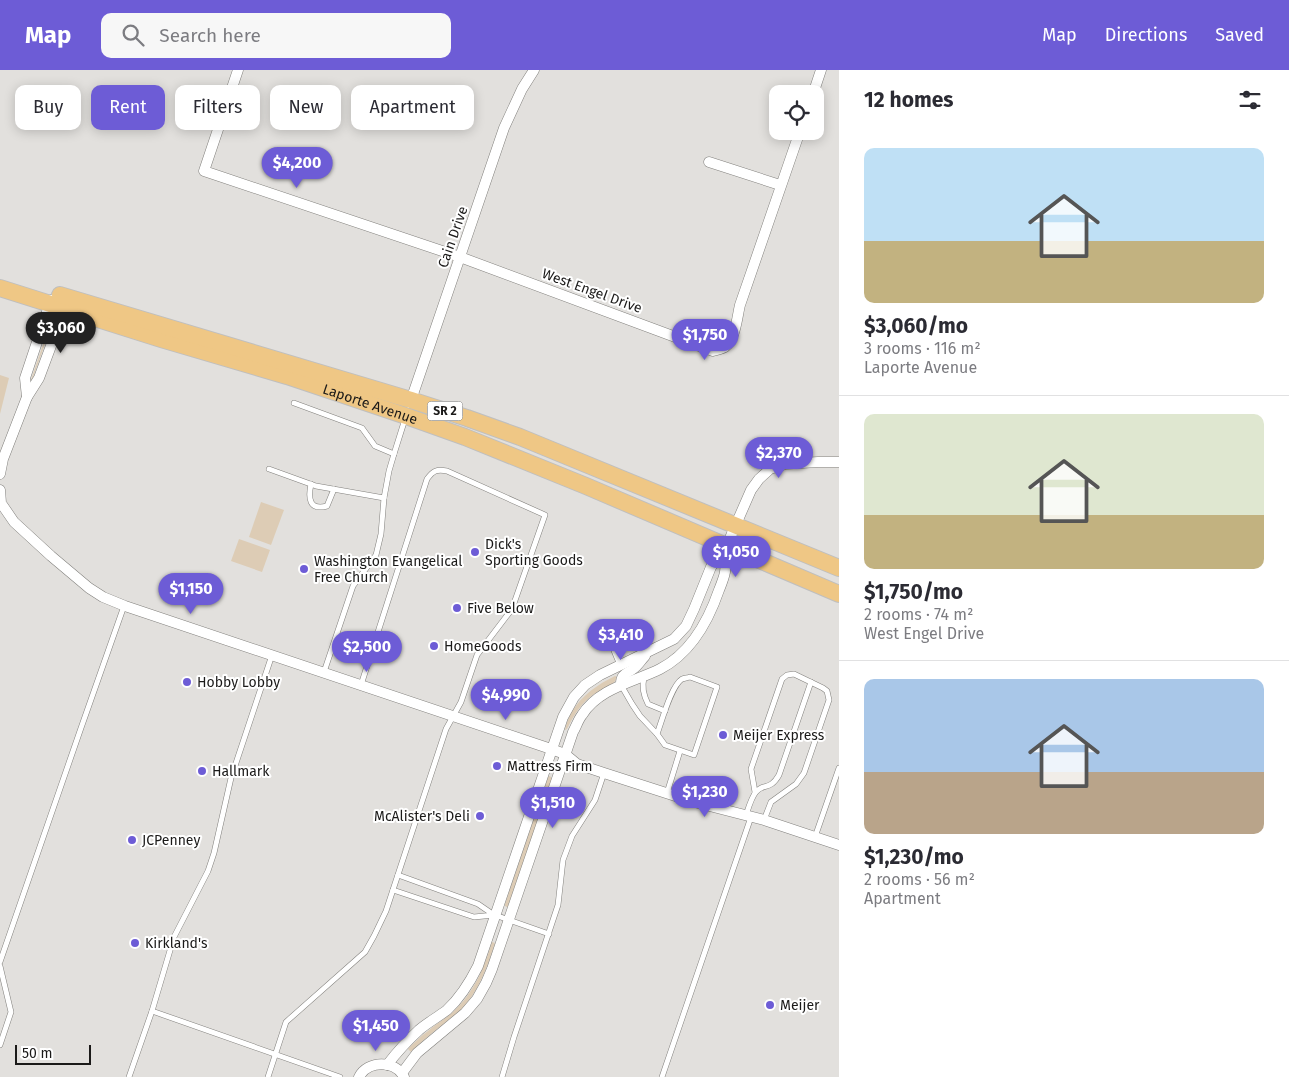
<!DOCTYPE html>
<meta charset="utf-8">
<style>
body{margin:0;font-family:"Fira Sans",sans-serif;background:#f7f7f7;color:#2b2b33;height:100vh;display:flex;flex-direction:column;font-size:19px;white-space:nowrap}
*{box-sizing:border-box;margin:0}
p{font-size:16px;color:#7c7c81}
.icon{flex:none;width:28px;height:28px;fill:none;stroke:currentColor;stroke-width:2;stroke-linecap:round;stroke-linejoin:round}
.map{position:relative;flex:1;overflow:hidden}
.side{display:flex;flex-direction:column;background:#fff;width:450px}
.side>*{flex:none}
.banner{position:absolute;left:15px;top:15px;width:475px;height:45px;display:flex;gap:10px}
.tools{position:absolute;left:769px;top:15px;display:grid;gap:10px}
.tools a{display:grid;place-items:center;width:55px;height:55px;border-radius:10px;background:#fff;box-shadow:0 2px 12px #0003;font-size:25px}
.scale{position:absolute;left:15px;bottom:12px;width:76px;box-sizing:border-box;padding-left:5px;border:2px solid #1b1a19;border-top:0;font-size:14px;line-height:18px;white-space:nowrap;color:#1b1a19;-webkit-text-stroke:4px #fff;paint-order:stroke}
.price{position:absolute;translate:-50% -42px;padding:0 11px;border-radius:18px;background:#6d5cd6;color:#fff;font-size:16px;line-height:32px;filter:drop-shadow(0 1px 2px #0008)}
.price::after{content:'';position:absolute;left:50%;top:30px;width:15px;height:11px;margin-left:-8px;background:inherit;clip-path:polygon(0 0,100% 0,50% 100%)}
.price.active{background:#222;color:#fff}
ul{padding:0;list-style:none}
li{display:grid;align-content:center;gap:10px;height:265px;padding:0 25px}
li+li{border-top:1px solid #e1e1e2}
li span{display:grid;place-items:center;height:155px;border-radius:10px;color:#555}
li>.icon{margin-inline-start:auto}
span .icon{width:90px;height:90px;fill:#fffc;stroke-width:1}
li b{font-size:21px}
h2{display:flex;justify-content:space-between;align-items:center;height:60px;padding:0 25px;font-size:21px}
.chip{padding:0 18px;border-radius:10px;background:#fff;box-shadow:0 2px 12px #0003;font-size:18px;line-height:45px}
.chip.active{background:#6d5cd6;color:#fff}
header{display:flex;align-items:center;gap:30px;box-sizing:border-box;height:70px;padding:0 25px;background:#6d5cd6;color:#fff}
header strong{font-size:24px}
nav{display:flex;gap:28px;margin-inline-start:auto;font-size:18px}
.search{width:350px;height:45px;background:#f7f7f7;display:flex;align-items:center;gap:12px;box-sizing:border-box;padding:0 18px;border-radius:10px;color:#7c7c81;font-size:19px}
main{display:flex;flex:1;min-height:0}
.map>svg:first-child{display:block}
.green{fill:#ddccb5}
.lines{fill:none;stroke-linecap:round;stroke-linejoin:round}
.service-casing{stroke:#82807d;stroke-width:6}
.minor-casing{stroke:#82807d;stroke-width:11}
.primary-casing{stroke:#bfbfbf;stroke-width:18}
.service{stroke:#fff;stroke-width:5}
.minor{stroke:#fff;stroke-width:10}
.primary{stroke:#efc785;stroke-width:16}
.poi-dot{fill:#6d5cd6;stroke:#fff;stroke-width:2}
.labels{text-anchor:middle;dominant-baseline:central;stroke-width:4;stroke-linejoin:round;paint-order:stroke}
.shield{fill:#fff;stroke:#5f5f5e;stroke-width:1}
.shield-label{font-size:12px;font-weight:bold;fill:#1b1a19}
.street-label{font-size:14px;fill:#1b1a19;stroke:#fff}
.poi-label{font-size:14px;fill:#1b1a19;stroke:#fff;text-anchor:start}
</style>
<header>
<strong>Map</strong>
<div class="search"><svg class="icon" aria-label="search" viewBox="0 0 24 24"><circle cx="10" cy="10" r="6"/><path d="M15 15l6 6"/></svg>Search here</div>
<nav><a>Map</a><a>Directions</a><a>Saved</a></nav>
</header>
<main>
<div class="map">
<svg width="839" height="1007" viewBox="0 0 839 1007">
<rect width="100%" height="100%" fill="#e2e0dd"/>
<g class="green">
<polygon points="48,260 49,263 32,310 31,310"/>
<polygon points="0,305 9,308 0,344"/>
<polygon points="261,432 284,440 271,475 249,467"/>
<polygon points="239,469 270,480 262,502 231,491"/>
<path d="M 615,606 L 617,607 C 614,617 604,618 596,623 C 582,631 574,645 567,659 L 565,660 C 570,634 592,617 615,606 Z"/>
<polygon points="550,706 552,709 508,836 507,837 505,836 505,834 548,707"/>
<path d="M 492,872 L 495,873 C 487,898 478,923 459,942 C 453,949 445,953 437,959 C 428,966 419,974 411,982 L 408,979 C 414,973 421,966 428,961 C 436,954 445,949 453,942 C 474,923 484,898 492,872 Z"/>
</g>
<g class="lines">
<defs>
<g id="service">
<polyline points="294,333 362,358 375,376 394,384"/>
<polyline points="269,399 316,416 384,428"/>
<path d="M 311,414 C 308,428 309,441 327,436 L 334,419"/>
<polyline points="610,571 620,595"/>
<polyline points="324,602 353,516 376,485 381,464 384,428 389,401 394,384 405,349"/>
<path d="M 644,607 C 642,617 643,624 648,634 L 665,641"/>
<path d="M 690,607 L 717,617 L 694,685 L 665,675 L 657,664 C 662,651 671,616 682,609 C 685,608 687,608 690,607 Z"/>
<polyline points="621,615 632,634 640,646 657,664"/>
<polyline points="755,722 751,699 782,609 787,605 794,604 823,618 827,621 829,630 804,703 796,714 771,732 764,750"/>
<polyline points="667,723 680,681"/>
<path d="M 746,745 C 748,739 752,726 756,722 C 763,713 770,721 779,705 L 811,612"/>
<polyline points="815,767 839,698"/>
<polyline points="393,820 474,847 494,845 478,834 398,805"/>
<polyline points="495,845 549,864"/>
<polyline points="0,892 81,658 124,536"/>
<polyline points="0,896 11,942 0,975"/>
<polyline points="152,941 340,1007"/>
<polyline points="129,1007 152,941 174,867 208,801 214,783 231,708 272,585"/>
<path d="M 268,1007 L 286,952 L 365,882 L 374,866 L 386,841 L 446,659 L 461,632 L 477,585 L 512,539 L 545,445 L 447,401 C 436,399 433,401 427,409 L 361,615"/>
<polyline points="502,1007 514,967 558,835 563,790 572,766 595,730 604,703"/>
<polyline points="662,1007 751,747"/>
</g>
<g id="minor">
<path d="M 238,0 L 204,101 L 460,187 L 713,281 C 717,280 721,279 725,277 C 736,268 737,247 740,235 L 800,61"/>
<polyline points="813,24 821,0"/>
<polyline points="709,92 780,115"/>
<polyline points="27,327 25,308 51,230"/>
<polyline points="410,333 504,58 522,19 534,0"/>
<polyline points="0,404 3,389 27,327 39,308 67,233"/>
<polyline points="0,420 1,433 14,452 51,486 89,518 103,527 125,536 551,679 565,684 577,694 604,703 694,732 764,750 839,775"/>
<path d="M 621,614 C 621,604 626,604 633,599 C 638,596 641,590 645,586"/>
<path d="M 387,995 C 397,982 407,971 419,960 C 427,953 438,947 447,940 C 461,927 470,912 478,896 L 563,647 L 574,627 L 585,615 L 600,605 L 674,569 L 686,556 L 694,539 L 711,497 L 727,475 L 751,420 L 759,409 L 770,399 L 785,394 L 818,392 L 839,392"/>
<path d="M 402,1003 L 417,983 L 465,943 L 477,929 L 486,913 L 492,899 L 573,662 C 576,657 578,650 582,645 C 599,618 634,612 660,599 C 691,583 708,552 719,520 C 721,515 724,508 725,502 C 726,494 726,484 727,475"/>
<path d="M 359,1007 C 368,990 395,990 404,1007"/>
</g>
<g id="primary">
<path id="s1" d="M 0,218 L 161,269 L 287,306 L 406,346 L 465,367 L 586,416 L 839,524"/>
<polyline points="60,225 411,330 467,348 520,367 839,498"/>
</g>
</defs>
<use href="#service" class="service-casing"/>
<use href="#minor" class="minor-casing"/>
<use href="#primary" class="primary-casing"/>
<use href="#service" class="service"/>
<use href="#minor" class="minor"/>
<use href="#primary" class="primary"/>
</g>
<g class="poi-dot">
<circle cx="475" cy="482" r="5"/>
<circle cx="304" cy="499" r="5"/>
<circle cx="457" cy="538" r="5"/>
<circle cx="434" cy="576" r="5"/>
<circle cx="187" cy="612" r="5"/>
<circle cx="723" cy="665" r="5"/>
<circle cx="497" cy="696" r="5"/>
<circle cx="202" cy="701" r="5"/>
<circle cx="480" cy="746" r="5"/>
<circle cx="132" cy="770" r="5"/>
<circle cx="135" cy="873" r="5"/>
<circle cx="770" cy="935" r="5"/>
</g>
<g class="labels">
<rect class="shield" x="427.5" y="331.5" width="35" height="19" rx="4"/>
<g class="shield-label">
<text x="445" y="341">SR 2</text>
</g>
<g class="street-label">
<text transform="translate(453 167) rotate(-71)">Cain Drive</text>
<text transform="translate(592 221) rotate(20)">West Engel Drive</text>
<text stroke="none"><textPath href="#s1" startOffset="388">Laporte Avenue</textPath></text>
</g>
<g class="poi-label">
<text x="485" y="474">Dick's<tspan x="485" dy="16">Sporting Goods</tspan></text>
<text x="314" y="491">Washington Evangelical<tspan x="314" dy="16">Free Church</tspan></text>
<text x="467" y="538">Five Below</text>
<text x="444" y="576">HomeGoods</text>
<text x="197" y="612">Hobby Lobby</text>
<text x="733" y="665">Meijer Express</text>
<text x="507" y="696">Mattress Firm</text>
<text x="212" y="701">Hallmark</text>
<text x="470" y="746" text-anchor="end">McAlister's Deli</text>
<text x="142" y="770">JCPenney</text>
<text x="145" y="873">Kirkland's</text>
<text x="780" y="935">Meijer</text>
</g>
</g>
</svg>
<div class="tools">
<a><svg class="icon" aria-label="locate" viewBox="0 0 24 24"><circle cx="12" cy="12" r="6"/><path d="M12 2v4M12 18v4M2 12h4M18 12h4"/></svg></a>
</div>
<div class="scale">50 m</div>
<b class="price" style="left:297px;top:119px">$4,200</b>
<b class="price active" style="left:61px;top:284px">$3,060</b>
<b class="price" style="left:705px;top:291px">$1,750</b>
<b class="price" style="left:779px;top:409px">$2,370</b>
<b class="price" style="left:736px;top:508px">$1,050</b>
<b class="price" style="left:191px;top:545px">$1,150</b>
<b class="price" style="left:621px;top:591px">$3,410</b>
<b class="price" style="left:367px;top:603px">$2,500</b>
<b class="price" style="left:506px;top:651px">$4,990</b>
<b class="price" style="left:705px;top:748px">$1,230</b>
<b class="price" style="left:553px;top:759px">$1,510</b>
<b class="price" style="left:376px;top:982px">$1,450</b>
<div class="banner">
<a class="chip">Buy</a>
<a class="chip active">Rent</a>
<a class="chip">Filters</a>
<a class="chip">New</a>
<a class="chip">Apartment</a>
</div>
</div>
<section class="side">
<h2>12 homes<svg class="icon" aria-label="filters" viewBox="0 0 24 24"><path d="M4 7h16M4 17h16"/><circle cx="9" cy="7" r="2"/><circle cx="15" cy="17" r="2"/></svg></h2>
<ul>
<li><span style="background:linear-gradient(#bfe0f5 60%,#c2b280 0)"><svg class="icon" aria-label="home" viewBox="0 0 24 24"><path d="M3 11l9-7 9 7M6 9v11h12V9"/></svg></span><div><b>$3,060/mo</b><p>3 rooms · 116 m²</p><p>Laporte Avenue</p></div></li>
<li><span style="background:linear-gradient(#dfe7d0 65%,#c2b280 0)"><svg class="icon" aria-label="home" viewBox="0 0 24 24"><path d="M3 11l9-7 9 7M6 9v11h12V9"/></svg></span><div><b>$1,750/mo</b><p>2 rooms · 74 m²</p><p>West Engel Drive</p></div></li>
<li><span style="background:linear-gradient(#a9c7e8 60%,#b9a48a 0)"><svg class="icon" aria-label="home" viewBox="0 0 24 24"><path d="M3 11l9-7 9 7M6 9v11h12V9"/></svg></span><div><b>$1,230/mo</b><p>2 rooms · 56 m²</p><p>Apartment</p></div></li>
</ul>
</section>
</main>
